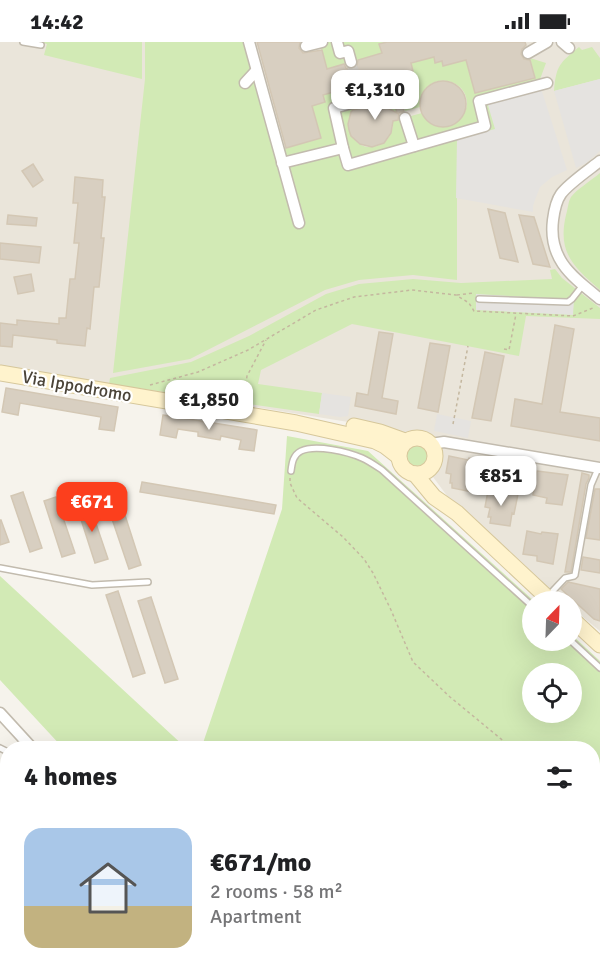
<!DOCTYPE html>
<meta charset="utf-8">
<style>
body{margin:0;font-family:Signika,sans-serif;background:#f6f6f6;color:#202124;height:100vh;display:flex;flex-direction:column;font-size:22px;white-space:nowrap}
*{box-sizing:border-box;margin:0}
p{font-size:20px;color:#757577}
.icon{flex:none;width:33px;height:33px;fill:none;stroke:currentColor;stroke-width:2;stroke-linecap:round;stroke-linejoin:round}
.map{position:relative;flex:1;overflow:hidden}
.sheet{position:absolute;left:0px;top:699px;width:600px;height:234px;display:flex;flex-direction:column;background:#fff;border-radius:24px 24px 0 0;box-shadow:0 6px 24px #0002}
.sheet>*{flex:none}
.needle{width:39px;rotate:23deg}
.fabs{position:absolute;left:522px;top:549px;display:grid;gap:12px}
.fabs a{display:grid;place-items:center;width:60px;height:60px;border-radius:50%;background:#fff;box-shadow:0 6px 24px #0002;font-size:30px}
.price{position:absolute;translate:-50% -51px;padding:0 14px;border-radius:12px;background:#fff;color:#222;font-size:20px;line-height:39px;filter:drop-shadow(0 2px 3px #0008)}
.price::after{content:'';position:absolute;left:50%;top:36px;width:18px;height:14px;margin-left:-9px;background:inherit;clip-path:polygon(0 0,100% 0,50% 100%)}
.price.selected{background:#fc3f1d;color:#fff}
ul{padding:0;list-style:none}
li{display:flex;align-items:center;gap:18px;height:150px;padding:0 24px}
li span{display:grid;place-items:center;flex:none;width:168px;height:120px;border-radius:18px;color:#555}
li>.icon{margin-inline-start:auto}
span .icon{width:72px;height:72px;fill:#fffc;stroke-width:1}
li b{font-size:26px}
h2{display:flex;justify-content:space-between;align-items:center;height:72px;padding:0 24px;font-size:26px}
.status{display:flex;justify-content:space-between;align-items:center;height:42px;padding:0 30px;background:#fff;direction:ltr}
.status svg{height:16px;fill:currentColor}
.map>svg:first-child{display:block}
.residential{fill:#eae5da}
.green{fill:#d2eab5;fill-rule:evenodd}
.parking{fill:#e5e3e0}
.building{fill:#d8cfc1;stroke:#d3c7b4;stroke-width:1.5}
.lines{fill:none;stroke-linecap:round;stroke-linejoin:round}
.street-tunnel{stroke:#d4d0c8;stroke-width:10;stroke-dasharray:10 5;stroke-linecap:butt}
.lane-casing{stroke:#c2bbae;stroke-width:8}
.street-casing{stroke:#c2bbae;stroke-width:13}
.secondary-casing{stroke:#d6c79b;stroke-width:17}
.path{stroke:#c4b79f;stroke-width:1.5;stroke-dasharray:3 3;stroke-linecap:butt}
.lane{stroke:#fff;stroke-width:5}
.street{stroke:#fff;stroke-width:10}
.secondary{stroke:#fff3cd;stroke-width:15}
.labels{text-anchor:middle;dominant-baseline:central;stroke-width:4.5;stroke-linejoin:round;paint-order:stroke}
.street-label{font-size:18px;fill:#4b4439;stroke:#fff}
</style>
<div class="status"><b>14:42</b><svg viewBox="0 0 49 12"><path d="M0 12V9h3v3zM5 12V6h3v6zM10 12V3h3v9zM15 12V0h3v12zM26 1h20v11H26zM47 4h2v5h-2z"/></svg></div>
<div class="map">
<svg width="600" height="933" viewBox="0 0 600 933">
<rect width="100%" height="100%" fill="#f6f3ec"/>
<polygon class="residential" points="0,0 600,0 600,589 572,566 572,560 564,559 457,467 430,431 437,419 438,408 432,398 421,393 408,392 373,384 0,324"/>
<g class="green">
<polygon points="38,0 142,0 142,37 44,13 47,2"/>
<path d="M 145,0 L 253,0 L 283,107 L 321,96 L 312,64 L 325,60 L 323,53 L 387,35 L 398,72 C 389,68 381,60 372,60 C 336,57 345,117 380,103 C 390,98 393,89 393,79 L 422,71 C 430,83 445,90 458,79 C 462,76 464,72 466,67 C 474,35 420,25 420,65 L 405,69 L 397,41 L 407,38 L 405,31 L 413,29 L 411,21 L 434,15 L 435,21 L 442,19 L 444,24 L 466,18 L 475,51 L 535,36 L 530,16 L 546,21 L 539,40 L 495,88 L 457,97 L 457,238 L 413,233 L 359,238 L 325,248 L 190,317 L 113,331 L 145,37 Z"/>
<polygon points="305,0 384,0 384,1 379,2 382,11 327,27 320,4"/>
<path d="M 579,5 L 582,8 L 592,5 L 600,16 L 600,37 L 554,49 C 556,23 560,21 579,5 Z"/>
<path d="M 600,131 L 600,248 C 574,225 557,211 566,173 C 568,167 568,160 571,155 C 577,147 592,138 600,131 Z"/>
<polygon points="555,227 562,236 600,266 600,277 526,274 519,314 352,282 261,328 258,342 322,351 319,372 109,342 110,336 191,320 249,294 326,252 359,242 413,237 461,241 552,237 550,228"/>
<path d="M 287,394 L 368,409 L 534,559 L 532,560 L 532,598 L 572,598 L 572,593 L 600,619 L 600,933 L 187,933 L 190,926 L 592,926 L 592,706 L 63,706 L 0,638 L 0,534 L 186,706 L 202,704 L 282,467 ZM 532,632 L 572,632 L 572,670 L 532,670 Z"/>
<circle cx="417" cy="414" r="10"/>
</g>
<g class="parking">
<polygon points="600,37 600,109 586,121 576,126 554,49"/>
<polygon points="539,40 567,128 552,135 540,145 535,158 533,164 533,170 456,156 457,97 495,87 485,53"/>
<polygon points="476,252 574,258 573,273 476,268"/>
<polygon points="322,351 351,355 348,374 340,375 319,372"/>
<polygon points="437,372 471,379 468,396 434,389"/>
</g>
<g class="building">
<polygon points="257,0 300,0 299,6 303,11 322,8 327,27 344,22 346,26 350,27 357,25 358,18 382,11 379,2 387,0 525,0 526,3 522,7 521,12 524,17 530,18 535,36 475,51 466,18 443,24 442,19 435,21 434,15 411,21 413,29 405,31 406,34 388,39 387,35 365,41 360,36 356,36 351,41 351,45 323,53 325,60 312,64 321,96 286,106"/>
<circle cx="443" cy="62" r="23"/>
<polygon points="389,42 397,42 404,69 399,71 398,78 393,79 391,91 384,101 372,105 360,102 351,94 349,88 348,82 351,70 353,68 365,65 369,60 372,60 378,61 397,71"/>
<polygon points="33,122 43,138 33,145 22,129"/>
<polygon points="75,135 103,138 102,155 105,155 101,196 104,196 99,245 94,245 90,287 87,286 85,304 57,301 57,298 13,293 12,305 0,304 0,281 17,283 17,278 59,282 59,276 66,276 70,237 75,237 79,201 74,201 78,161 73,161"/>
<polygon points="488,167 505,171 518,220 500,216"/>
<polygon points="8,173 37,176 36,184 7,182"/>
<polygon points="519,173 534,175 550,225 533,222"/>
<polygon points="0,201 41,205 39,221 0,217"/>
<polygon points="31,232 34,249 18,252 14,235"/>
<polygon points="555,283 574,287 560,370 600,376 600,399 511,384 515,357 542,362"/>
<polygon points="379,290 393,292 382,356 398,359 396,372 355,364 357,351 368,353"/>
<polygon points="430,301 450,304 438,370 418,366"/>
<polygon points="485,310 504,314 491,379 472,376"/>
<polygon points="6,346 118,365 114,389 99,387 101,375 20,361 18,373 2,370"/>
<polygon points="163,373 257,388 254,409 239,407 241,398 221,394 220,398 198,394 198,390 178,387 176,396 160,393"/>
<polygon points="449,414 468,418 469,416 480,418 477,436 475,436 473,450 452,446 452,441 450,441 451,432 446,431"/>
<polygon points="537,429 568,433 562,463 546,461 547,456 533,453"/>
<polygon points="582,431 589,433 589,436 586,442 571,530 565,530"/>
<polygon points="142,440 276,463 274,472 140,450"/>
<polygon points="595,447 600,447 600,498 586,496"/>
<polygon points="488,449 507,452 507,450 518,452 514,472 512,471 510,484 490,481 491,475 488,475 490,466 485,465"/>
<polygon points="23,450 42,506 30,510 11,454"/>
<polygon points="56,455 75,511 62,515 44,459"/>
<polygon points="89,461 108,517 95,521 77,465"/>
<polygon points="123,467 141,523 129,527 110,471"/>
<polygon points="0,478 1,478 9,500 0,503"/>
<polygon points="527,489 541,492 542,490 558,492 553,522 537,519 537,514 523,512"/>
<polygon points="583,515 600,518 600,531 581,528"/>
<polygon points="568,540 600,547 600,579 594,577 561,547"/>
<polygon points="118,549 145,631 133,635 106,553"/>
<polygon points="151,555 178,637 165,641 138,559"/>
<polygon points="8,883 8,908 0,901 0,891"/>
<polygon points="123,926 159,926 152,933 122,933"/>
</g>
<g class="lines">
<polyline class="street-tunnel" points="351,20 358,43"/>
<defs>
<g id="lane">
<polyline points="23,0 41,3"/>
<polyline points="479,257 568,260 572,257 583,243"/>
<path d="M 291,429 C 292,421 293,413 301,409 C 316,402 348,410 362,416 C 369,419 376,424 382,428 L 532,564"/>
<polyline points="0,526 92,543 148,540"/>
<polyline points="548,554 565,536 574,534 575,533 591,443 597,429"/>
<polyline points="570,598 600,626"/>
<polyline points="0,706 8,710"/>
</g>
<g id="street">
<polyline points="249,0 299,181"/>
<polyline points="337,0 340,11 348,9 351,20"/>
<polyline points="562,0 569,6"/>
<polyline points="306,4 322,0"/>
<polyline points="528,11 547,0"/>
<polyline points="245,41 256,29"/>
<polyline points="405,76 414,104"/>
<polyline points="343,106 348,123 485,84 479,59 547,41"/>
<path d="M 600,119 C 590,127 568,142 561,152 C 556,159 554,170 553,178 C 548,218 573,235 600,257"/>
<polyline points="282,121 343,106 334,66 362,58 358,43"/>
<polyline points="431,402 444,400 600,426"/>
<polyline points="0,671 32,706"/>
<polyline points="178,933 182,926"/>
</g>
<g id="secondary">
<polyline points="0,331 296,381 375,399 385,404 398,414"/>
<polyline points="354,384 380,390 405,399"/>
<circle cx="417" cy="414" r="18"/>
<polyline points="415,432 434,455 457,471 552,560"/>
<polyline points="572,577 600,603"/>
</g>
</defs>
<use href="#lane" class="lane-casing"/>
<use href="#street" class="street-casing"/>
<use href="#secondary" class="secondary-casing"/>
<g class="path">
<polyline points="457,253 473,251"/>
<polyline points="504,307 509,308 516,272"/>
<polyline points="150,343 198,330 248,308 316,268 354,255 412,248 456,253 469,261 474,269 573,274 593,266"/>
<polyline points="243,360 247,334 266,298"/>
<polyline points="453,382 468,304"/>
<polyline points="290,436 290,441 297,456 343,495 364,517 373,531 391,568 413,620 450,655 512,706"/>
<polyline points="592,761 600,760"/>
<polyline points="461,933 462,926"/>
</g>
<use href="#lane" class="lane"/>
<use href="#street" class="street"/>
<use href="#secondary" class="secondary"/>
</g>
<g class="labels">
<g class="street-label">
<text transform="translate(77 344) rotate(10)">Via Ippodromo</text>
</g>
</g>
</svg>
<div class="fabs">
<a><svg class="needle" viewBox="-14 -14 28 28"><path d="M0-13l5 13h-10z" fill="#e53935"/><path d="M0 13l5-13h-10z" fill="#757577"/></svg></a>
<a><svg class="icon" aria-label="locate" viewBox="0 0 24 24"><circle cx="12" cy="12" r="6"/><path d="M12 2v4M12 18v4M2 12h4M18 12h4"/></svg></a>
</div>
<b class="price" style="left:375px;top:79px">€1,310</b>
<b class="price" style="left:209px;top:389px">€1,850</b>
<b class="price" style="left:501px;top:465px">€851</b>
<b class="price selected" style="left:92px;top:491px">€671</b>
<section class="sheet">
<h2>4 homes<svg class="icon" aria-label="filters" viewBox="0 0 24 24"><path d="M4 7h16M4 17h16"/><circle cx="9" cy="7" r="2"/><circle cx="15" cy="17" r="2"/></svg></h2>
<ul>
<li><span style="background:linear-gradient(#a9c7e8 65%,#c2b280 0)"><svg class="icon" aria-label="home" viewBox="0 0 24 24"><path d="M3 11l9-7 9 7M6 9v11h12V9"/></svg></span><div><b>€671/mo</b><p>2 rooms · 58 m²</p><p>Apartment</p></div></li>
</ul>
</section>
</div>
